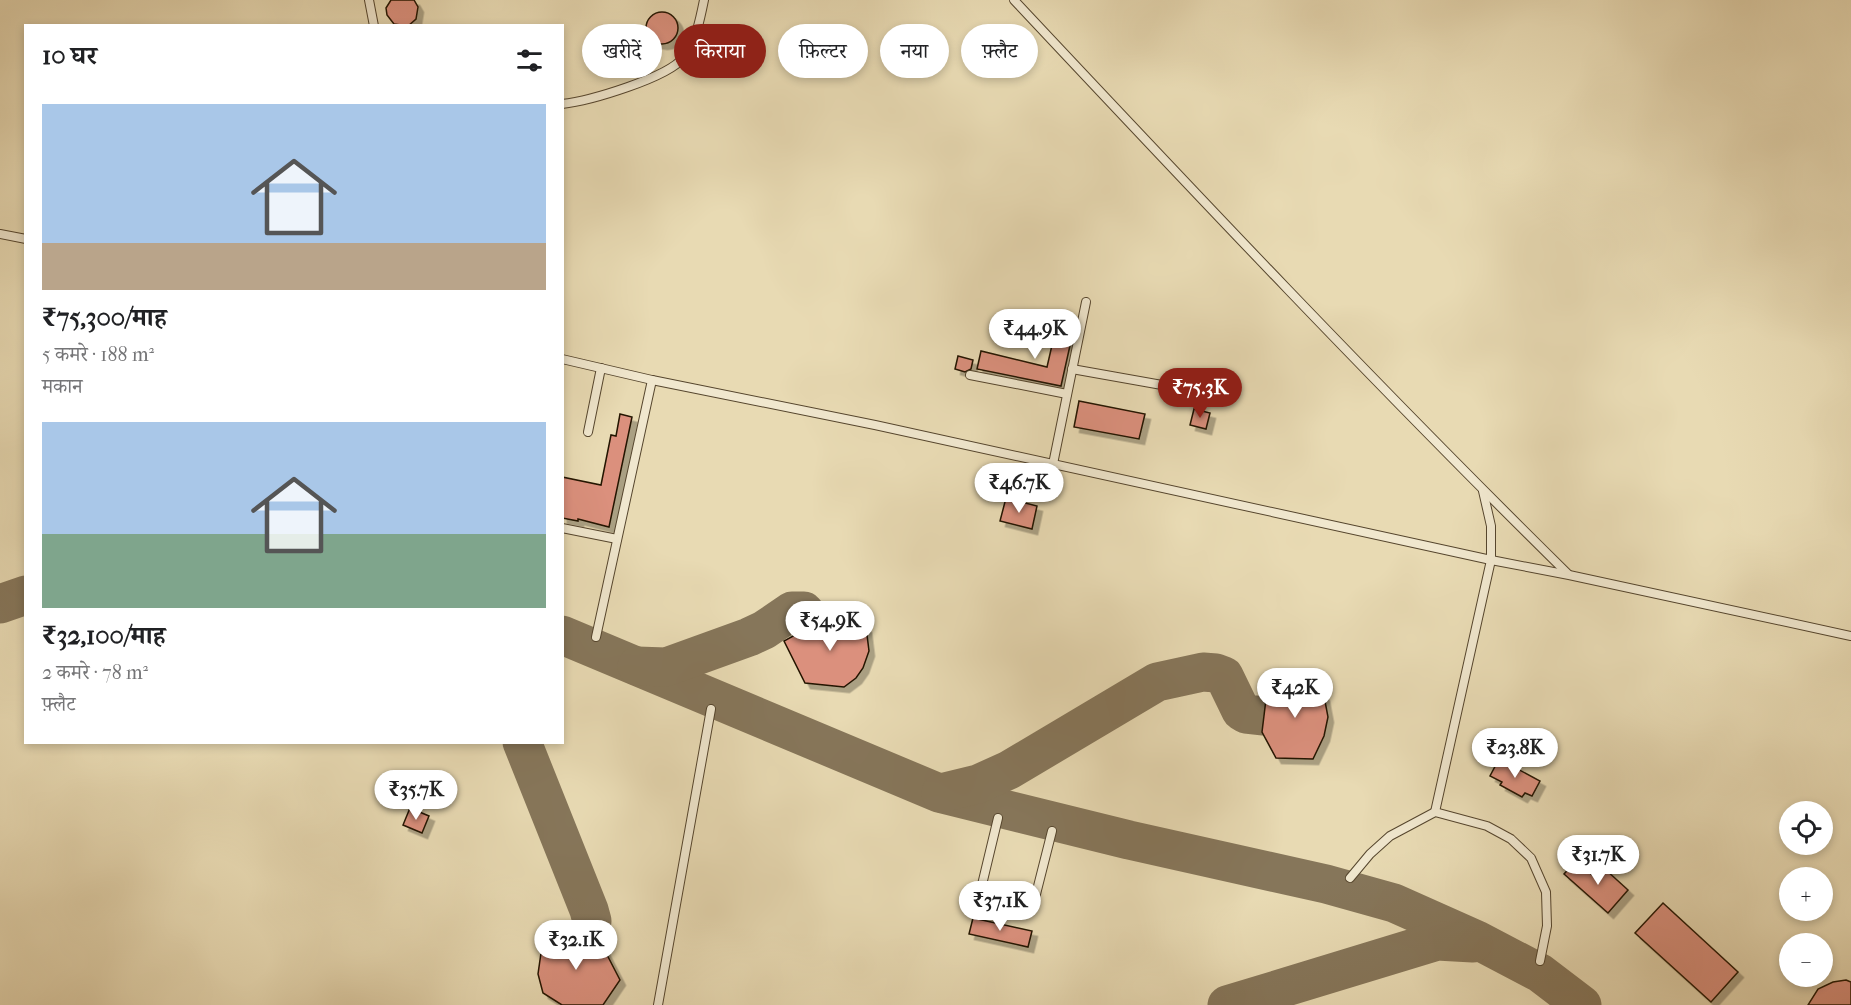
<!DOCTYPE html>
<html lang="hi">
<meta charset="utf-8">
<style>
body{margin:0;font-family:"IM FELL French Canon","Noto Serif Devanagari",serif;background:#f2f2f2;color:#202124;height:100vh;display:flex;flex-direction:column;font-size:22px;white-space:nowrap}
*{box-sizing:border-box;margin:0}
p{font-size:20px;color:#757577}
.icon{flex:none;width:33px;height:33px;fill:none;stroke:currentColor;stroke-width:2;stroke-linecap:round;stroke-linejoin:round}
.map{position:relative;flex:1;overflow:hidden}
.panel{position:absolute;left:24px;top:24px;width:540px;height:720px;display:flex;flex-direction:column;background:#fff;border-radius:0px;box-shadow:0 3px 9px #0003}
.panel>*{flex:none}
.hud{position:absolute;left:582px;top:24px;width:570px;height:54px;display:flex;gap:12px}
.buttons{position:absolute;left:1779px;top:801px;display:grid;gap:12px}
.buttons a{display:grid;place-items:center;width:54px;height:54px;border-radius:50%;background:#fff;box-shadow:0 3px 9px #0003;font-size:30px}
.price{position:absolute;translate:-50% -51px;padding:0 14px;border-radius:21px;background:#fff;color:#222;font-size:20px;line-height:39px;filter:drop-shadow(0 2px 3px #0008)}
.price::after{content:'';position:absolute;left:50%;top:36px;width:18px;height:14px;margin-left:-9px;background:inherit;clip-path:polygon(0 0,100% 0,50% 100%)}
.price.active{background:#8f2418;color:#fff}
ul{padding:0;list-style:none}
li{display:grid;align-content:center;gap:12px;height:318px;padding:0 18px}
li span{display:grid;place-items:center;height:186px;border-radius:0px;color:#555}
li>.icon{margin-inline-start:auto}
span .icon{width:108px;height:108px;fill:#fffc;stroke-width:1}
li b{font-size:26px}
h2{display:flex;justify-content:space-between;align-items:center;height:72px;padding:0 18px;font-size:26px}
.tag{padding:0 21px;border-radius:27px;background:#fff;box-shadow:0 3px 9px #0003;font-size:21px;line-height:54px}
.tag.active{background:#8f2418;color:#fff}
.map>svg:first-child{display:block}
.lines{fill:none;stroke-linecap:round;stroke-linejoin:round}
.taxiway{stroke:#86765a;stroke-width:39}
.building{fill:#db907d;stroke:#241300;stroke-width:1.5;filter:url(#shadow)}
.lane-casing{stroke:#55452d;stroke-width:10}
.lane{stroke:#f0e7ce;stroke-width:8}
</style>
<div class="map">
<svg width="1851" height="1005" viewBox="0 0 1851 1005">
<defs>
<filter id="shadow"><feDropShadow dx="5.5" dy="5.5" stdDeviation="0" flood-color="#0004"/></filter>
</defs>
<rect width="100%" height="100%" fill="#e8dab3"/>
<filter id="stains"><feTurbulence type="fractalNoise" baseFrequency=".00333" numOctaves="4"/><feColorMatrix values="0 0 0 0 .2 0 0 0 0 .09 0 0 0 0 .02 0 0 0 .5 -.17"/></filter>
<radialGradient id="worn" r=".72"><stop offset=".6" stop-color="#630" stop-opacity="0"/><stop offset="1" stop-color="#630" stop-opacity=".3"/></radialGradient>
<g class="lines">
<g class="taxiway">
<polyline points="0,604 26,595"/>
<polyline points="562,635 939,793 1129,840 1326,884 1394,903 1477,940 1540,973 1582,1005"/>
<polyline points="637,666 666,667 749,637 764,630 792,611 804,611 815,624"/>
<polyline points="522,742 589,910 592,921 586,941"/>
<polyline points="941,793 978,784 1009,770 1157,682 1203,672 1216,673 1224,676 1241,711 1246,714 1264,716"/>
<polyline points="1227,1005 1437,941 1473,943"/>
</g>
</g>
<g class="building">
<polygon points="391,0 414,0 418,7 416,19 408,26 394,24 387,15 386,8"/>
<circle cx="662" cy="28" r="16"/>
<polygon points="1058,319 1075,323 1061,386 977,369 981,351 1047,367"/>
<polygon points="958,356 973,360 971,369 965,372 955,369"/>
<polygon points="1079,401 1145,414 1139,439 1074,427"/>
<polygon points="1194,409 1210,413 1206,429 1190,425"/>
<polygon points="620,414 632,417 609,527 578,519 578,521 562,518 562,477 601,485 611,435 616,436"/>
<polygon points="1006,498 1037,506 1032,529 1000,521"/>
<polygon points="831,615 866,627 869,651 863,668 856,678 844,687 805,683 784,641"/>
<polygon points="1315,682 1324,696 1328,717 1324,736 1313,759 1276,758 1262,732 1268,683"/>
<polygon points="1499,759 1540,781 1532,796 1525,793 1522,797 1500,785 1502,782 1490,776"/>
<polygon points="410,808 429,816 422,833 403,825"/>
<polygon points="1576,861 1598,880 1606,870 1628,890 1608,913 1564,874"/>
<polygon points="1663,903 1738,972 1711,1002 1635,933"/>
<polygon points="973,918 1032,931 1028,947 969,934"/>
<polygon points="559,928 604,949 620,980 603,1005 562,1005 543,993 538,974 541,953"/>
<polygon points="1846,980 1851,982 1851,1005 1808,1005 1818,989 1833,982"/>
</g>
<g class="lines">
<defs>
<g id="lane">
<polyline points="369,0 374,26"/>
<path d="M 1014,0 C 1196,194 1378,387 1568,574"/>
<path d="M 562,104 C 589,101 668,78 684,57 C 696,40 700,20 704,0"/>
<polyline points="0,234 26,239"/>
<polyline points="562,359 652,380 875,425 1491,560 1569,575 1851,636"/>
<polyline points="1072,369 1190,390"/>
<polyline points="970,375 1067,394"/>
<polyline points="588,432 601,368"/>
<polyline points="1053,464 1086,302"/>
<polyline points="562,528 617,539"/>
<polyline points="596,637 652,380"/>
<polyline points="1435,812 1491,560 1491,526 1483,491"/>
<polyline points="998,818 980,893 1033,906 1052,831"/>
<polyline points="1350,878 1370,854 1390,836 1435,812 1487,826 1511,839 1531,858 1546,892 1547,926 1540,961"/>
<polyline points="658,1005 711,709"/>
</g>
</defs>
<use href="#lane" class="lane-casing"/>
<use href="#lane" class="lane"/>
</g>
<rect width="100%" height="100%" filter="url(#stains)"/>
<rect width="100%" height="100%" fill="url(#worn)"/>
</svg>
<div class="buttons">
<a><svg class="icon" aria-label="locate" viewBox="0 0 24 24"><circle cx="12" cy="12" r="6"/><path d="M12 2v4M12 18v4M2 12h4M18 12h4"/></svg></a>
<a>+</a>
<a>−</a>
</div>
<b class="price" style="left:1035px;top:360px">₹44.9K</b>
<b class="price active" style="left:1200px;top:419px">₹75.3K</b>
<b class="price" style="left:1019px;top:514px">₹46.7K</b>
<b class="price" style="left:830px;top:652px">₹54.9K</b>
<b class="price" style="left:1295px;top:719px">₹42K</b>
<b class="price" style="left:1515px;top:779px">₹23.8K</b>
<b class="price" style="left:416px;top:821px">₹35.7K</b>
<b class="price" style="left:1598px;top:886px">₹31.7K</b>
<b class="price" style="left:1000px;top:932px">₹37.1K</b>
<b class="price" style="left:576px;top:971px">₹32.1K</b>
<div class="hud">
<a class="tag">खरीदें</a>
<a class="tag active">किराया</a>
<a class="tag">फ़िल्टर</a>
<a class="tag">नया</a>
<a class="tag">फ़्लैट</a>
</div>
<section class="panel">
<h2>10 घर<svg class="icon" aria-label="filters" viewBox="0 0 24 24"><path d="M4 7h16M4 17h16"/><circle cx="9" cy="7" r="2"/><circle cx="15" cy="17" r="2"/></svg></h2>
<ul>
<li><span style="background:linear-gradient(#a9c7e8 75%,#b9a48a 0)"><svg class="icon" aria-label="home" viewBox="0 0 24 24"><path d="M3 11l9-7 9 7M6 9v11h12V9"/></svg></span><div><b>₹75,300/माह</b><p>5 कमरे · 188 m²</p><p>मकान</p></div></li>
<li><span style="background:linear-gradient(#a9c7e8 60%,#7fa58c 0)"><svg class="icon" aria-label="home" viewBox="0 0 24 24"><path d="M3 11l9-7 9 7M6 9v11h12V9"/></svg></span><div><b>₹32,100/माह</b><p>2 कमरे · 78 m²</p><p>फ़्लैट</p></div></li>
</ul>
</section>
</div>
